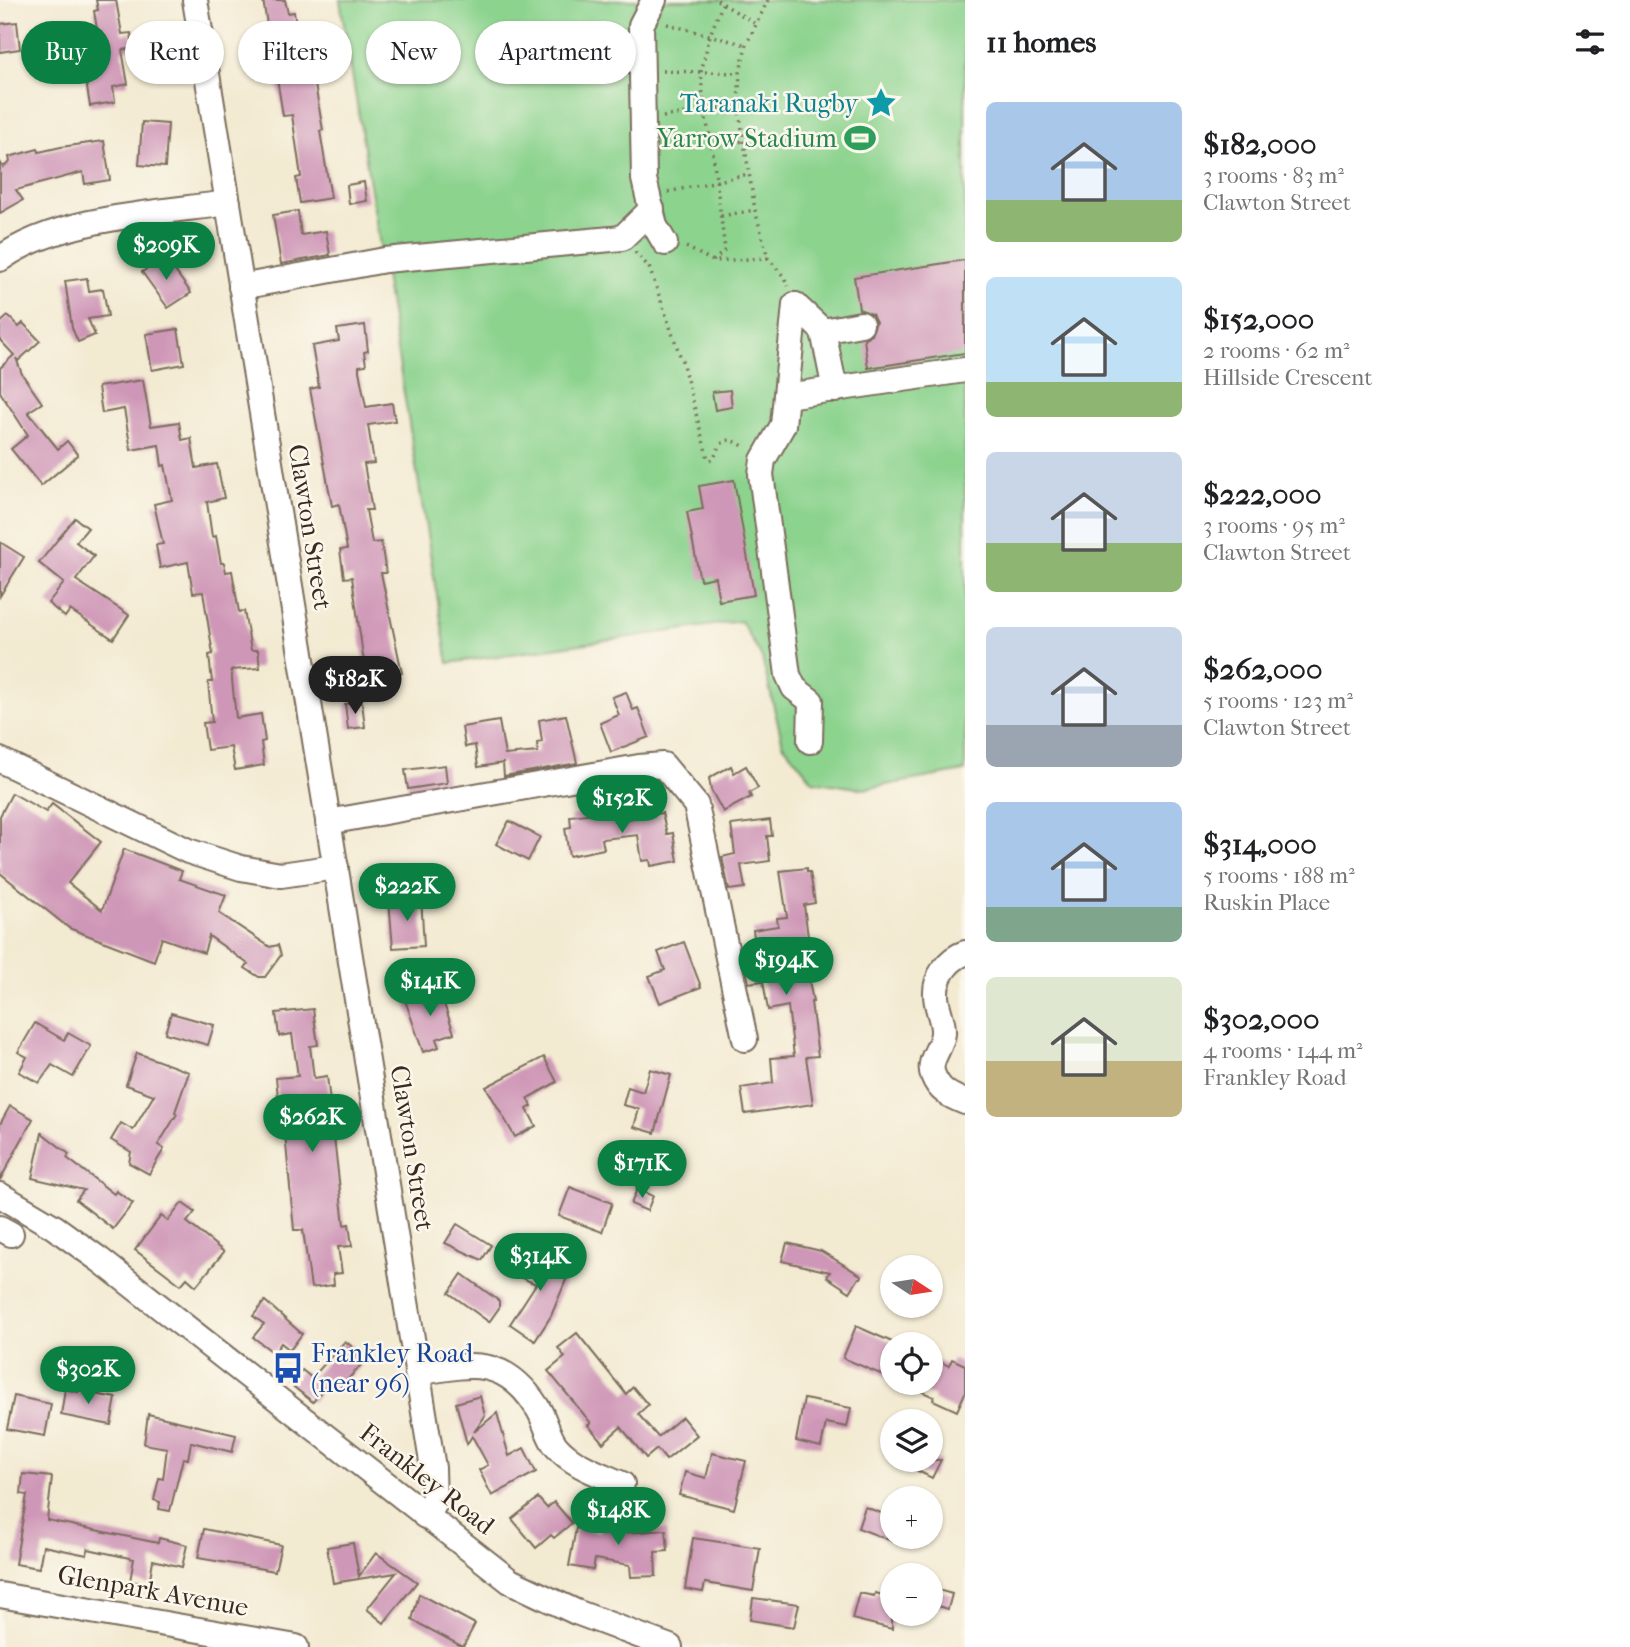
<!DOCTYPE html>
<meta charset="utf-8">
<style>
body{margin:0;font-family:"IM FELL French Canon",serif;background:#f2f2f2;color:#202124;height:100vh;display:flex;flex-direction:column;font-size:26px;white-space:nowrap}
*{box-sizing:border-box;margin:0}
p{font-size:23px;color:#757577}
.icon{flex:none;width:38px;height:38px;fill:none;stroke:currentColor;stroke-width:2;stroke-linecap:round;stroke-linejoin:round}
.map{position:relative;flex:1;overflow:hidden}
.drawer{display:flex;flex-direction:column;background:#fff;width:665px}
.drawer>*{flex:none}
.top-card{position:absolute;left:21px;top:21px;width:665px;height:63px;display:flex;gap:14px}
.needle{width:46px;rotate:102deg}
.buttons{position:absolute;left:880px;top:1255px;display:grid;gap:14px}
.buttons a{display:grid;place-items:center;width:63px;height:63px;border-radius:50%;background:#fff;box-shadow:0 2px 5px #0004;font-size:35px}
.price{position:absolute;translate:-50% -60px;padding:0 16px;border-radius:24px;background:#0b8043;color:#fff;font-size:23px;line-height:46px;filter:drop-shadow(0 2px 4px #0008)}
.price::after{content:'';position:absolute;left:50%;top:42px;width:21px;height:16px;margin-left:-10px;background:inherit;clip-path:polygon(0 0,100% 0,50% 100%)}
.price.selected{background:#222;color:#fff}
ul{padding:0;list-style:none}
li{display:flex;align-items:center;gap:21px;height:175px;padding:0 21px}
li span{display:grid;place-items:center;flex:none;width:196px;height:140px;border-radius:10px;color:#555}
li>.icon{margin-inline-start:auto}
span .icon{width:84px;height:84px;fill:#fffc;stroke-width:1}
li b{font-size:30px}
h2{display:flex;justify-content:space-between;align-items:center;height:84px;padding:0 21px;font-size:30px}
.chip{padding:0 24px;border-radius:32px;background:#fff;box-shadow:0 2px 5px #0004;font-size:24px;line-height:63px}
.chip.selected{background:#0b8043;color:#fff}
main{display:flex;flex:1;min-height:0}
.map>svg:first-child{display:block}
.green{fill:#8cd38e;stroke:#647e56;stroke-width:2}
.building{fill:#cf97b7}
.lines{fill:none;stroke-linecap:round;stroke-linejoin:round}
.minor-casing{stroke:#7b6d5d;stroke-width:28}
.path{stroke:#7b6d5d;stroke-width:3.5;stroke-dasharray:2 5;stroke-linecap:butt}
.minor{stroke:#fff;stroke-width:24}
.labels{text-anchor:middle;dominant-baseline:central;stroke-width:5;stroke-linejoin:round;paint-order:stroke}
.culture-label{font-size:26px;fill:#0d838f;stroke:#fbf7ec;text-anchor:end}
.leisure-label{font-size:26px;fill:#27864d;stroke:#fbf7ec;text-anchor:end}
.street-label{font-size:26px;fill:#3b2a1e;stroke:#fbf7ec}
.transit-label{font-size:26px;fill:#164399;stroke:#fbf7ec;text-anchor:start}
</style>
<main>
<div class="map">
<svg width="965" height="1647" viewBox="0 0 965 1647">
<rect width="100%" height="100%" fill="#fbf7ec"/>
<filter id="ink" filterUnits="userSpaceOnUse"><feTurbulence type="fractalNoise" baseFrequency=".0143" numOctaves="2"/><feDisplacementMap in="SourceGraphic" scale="14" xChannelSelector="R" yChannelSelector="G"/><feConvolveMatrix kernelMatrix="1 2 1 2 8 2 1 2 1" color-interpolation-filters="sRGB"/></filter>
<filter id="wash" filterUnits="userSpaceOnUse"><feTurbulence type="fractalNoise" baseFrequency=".00686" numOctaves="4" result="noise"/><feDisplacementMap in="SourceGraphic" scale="28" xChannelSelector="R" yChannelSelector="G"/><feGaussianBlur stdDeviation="1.57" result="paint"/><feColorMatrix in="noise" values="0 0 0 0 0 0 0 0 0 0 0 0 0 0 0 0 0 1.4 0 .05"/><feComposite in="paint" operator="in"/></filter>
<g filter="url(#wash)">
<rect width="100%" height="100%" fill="#f3ead2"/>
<polygon class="green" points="340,0 965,0 965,771 863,789 813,781 783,744 762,658 741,621 448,663"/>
<g id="blocks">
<g class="building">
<polygon points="96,0 116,0 122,34 131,33 133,48 122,50 128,84 113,87 115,102 90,106 84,69 81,70 78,51 100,47 94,11 98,10"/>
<polygon points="263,0 285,0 288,13 294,12 299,47 308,45 323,130 320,131 331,198 300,203 296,178 301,177 292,115 283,116 277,78 270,79 266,56 272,55"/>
<polygon points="17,22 20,49 0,52 0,24"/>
<polygon points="142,122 168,124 165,167 139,165"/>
<polygon points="104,141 110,180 85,184 83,172 16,190 23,200 0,213 0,162 3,167 10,162 9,157 38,149 39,152 61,147"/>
<polygon points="364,182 367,201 349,204 347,185"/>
<polygon points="298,211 301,235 326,231 330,255 281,264 273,215"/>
<polygon points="165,257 191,293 168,308 142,272"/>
<polygon points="965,260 965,353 868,368 864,339 871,335 876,322 872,314 859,309 854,277"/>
<polygon points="87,278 89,291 103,289 108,316 88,319 95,335 78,342 72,328 65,281"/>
<polygon points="8,316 19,327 23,323 40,341 18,361 16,358 22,374 42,403 28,412 58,449 67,441 78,455 41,486 11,449 28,435 0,392 0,368 14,355 0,340 0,323"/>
<polygon points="365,325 368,351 364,352 366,365 359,366 359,371 366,407 392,403 395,421 368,425 374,463 364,464 372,510 366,510 372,543 381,542 386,573 381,573 402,673 389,677 394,690 375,696 363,656 352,577 344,578 340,550 347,549 339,504 332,506 310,389 319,387 312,346 339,341 337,329"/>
<polygon points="178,329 184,364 152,370 146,334"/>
<polygon points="143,380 151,426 179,422 182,440 191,438 196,468 217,464 224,498 207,502 212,537 216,536 221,563 224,563 226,572 232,571 239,612 244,611 251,650 258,650 260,668 231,670 236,718 261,714 265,741 261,742 264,765 235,770 231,747 207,750 203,723 212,722 208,682 212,682 209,655 213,654 203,592 193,593 188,562 160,568 156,545 163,544 154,504 172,500 165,465 162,466 159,445 131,450 124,409 102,413 98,387"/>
<polygon points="730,390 732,407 715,410 712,392"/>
<polygon points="734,480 754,595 719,601 715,577 700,580 687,512 703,509 699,486"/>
<polygon points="75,518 88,528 76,542 94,556 76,580 129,615 113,639 70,610 65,617 48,603 64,583 39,563"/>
<polygon points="0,542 24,557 0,596"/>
<polygon points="626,692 633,710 638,708 649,737 611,752 600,723 619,715 612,697"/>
<polygon points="362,702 365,727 348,729 345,704"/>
<polygon points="566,715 577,763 504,776 503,763 478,767 475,745 465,747 462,727 499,721 505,755 538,752 537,743 542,742 539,720"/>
<polygon points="445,765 447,783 408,789 405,770"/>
<polygon points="731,766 734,773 746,766 758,788 749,793 751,797 723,812 711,790 709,778"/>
<polygon points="12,793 46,812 52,804 101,842 68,883 102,910 124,849 182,871 179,879 226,895 219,913 270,947 278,945 281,955 265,977 259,977 245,968 248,964 209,936 204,953 162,938 154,961 69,928 0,873 0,816"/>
<polygon points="626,809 627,819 662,813 667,834 673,833 678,861 651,866 650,860 642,861 638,835 602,839 604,849 569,856 565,828 571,827 570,816"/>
<polygon points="770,820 772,836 767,836 770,861 741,865 745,888 729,890 722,857 735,854 731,825"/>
<polygon points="509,821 540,837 528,861 496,844"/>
<polygon points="807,868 807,872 810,872 815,903 804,905 809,945 806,946 809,963 806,963 813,1002 811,1002 818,1056 806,1057 813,1104 745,1114 741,1088 773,1083 771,1058 794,1056 788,1006 768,1010 763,981 749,983 744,961 757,958 753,930 778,926 777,918 787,917 780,871"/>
<polygon points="421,897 424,946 393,948 389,900"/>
<polygon points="684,942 701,987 660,1003 649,976 665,970 658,952"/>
<polygon points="445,987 450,1002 444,1004 454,1033 436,1039 439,1047 423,1052 405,1000"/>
<polygon points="313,1009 318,1045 310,1046 314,1078 327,1076 344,1225 349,1224 352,1246 338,1247 342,1273 333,1274 334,1285 311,1288 303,1230 294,1230 284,1123 281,1124 276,1078 298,1076 292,1034 279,1036 276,1013"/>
<polygon points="171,1013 214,1025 208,1045 165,1033"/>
<polygon points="35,1023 64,1040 68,1033 91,1046 73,1077 52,1065 39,1083 19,1072 27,1057 18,1052"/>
<polygon points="137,1053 189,1072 175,1112 177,1114 158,1145 164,1149 149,1174 129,1163 131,1152 111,1140 121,1123 133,1130 154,1095 126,1085"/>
<polygon points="544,1057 557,1082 528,1098 532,1106 527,1109 536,1126 515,1137 486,1087"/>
<polygon points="650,1069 671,1075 655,1133 634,1127 639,1109 623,1105 628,1087 643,1092"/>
<polygon points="10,1106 33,1119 0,1180 0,1124"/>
<polygon points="42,1133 69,1154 67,1158 114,1194 116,1191 133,1203 113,1229 76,1200 84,1190 32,1178"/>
<polygon points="570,1187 612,1203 602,1232 559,1216"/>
<polygon points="637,1189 653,1196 647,1211 631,1204"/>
<polygon points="182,1203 195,1212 187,1222 224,1252 196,1286 187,1278 181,1285 135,1250 161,1216 168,1221"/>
<polygon points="457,1224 491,1245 482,1260 445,1243"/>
<polygon points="787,1243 821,1251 862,1276 861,1278 859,1278 850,1292 827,1277 830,1272 782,1261"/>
<polygon points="531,1250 571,1268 551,1316 535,1341 510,1324 536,1284 519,1277"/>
<polygon points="462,1274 499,1301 499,1308 489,1322 449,1293"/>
<polygon points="265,1301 302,1334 290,1350 281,1343 274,1353 253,1337 264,1324 253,1316"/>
<polygon points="856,1326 892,1342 892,1379 843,1358"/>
<polygon points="577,1333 626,1394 633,1387 648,1405 638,1414 658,1437 682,1417 697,1435 666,1460 657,1449 646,1458 621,1427 603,1443 588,1425 591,1423 548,1371 565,1357 558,1348"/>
<polygon points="345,1341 355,1349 353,1352 360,1359 357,1361 361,1365 339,1389 330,1380 313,1402 290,1384 302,1370 312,1378"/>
<polygon points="931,1358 949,1366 952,1359 965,1365 965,1393 957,1411 933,1400 934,1397 901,1382 931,1382"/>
<polygon points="79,1387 95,1390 94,1394 116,1398 111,1425 61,1415 65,1389 78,1392"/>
<polygon points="14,1396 51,1404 45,1436 7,1429"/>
<polygon points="480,1396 485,1416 474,1432 497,1413 509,1456 524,1448 536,1472 492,1496 479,1470 488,1465 472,1436 467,1444 456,1403"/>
<polygon points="804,1399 851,1408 847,1427 826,1423 821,1447 796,1441"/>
<polygon points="148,1414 236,1435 232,1452 191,1442 188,1459 183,1458 170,1511 159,1509 160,1502 154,1500 159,1478 163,1479 167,1448 144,1444"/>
<polygon points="712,1453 746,1461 734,1509 679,1495 685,1472 706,1478"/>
<polygon points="895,1460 941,1460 932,1478"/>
<polygon points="23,1474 52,1477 47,1520 158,1543 159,1538 187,1545 182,1567 153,1560 149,1584 130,1581 134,1559 88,1549 87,1555 43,1546 39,1568 15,1564 27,1495 21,1494"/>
<polygon points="538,1498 547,1508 554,1502 572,1523 554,1538 551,1535 536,1548 512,1519"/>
<polygon points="865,1507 892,1517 892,1541 858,1528"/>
<polygon points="603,1513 627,1517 624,1533 666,1530 668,1551 655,1552 656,1576 631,1577 630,1565 595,1559 593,1570 569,1566 576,1528 600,1532"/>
<polygon points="204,1529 281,1545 275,1571 198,1558"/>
<polygon points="693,1538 760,1548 753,1591 705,1583 703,1592 685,1589"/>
<polygon points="353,1543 359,1576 376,1553 417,1582 384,1623 367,1609 396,1573 333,1583 327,1547"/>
<polygon points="931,1588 952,1594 948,1609 931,1604"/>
<polygon points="859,1593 874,1596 875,1593 892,1597 892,1629 852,1619"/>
<polygon points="419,1594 475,1624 463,1647 412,1620"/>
<polygon points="753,1598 799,1604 794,1627 750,1620"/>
</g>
</g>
</g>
<g filter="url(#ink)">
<use href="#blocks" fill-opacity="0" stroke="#7b6d5d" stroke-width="2"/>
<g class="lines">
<defs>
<g id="minor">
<polyline points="195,0 433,1468 434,1505 425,1516"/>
<polyline points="654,0 641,25 644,179 655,226 665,243"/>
<path d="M 0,259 C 58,217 158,213 228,203"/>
<polyline points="241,287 385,260 622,238 652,209"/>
<polyline points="795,305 783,425 763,460 761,474 788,675 794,688 811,701 810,741"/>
<polyline points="795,305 823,331 861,324"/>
<polyline points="823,331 835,390"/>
<polyline points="786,396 965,370"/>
<polyline points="0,760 188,851 241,868 281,875 336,867"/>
<polyline points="328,822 639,767 663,765 696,805 745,1039"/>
<path d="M 965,953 C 948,959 935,977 936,995 C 936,1008 944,1020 943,1033 C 942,1048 927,1060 933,1075 C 939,1091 950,1096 965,1102"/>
<polyline points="0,1195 54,1227 100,1260 510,1581 576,1612 670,1647"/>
<polyline points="0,1228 11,1234"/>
<path d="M 417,1373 C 470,1364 504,1355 537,1407 C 545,1418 547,1435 556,1446 C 572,1465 599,1474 622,1484"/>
<polyline points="0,1595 296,1647"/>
</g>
</defs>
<use href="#minor" class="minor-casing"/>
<g class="path">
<polyline points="717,0 754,23"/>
<polyline points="768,0 746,45 740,73 738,105 755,210 768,258 784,277 788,286"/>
<polyline points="667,24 746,45"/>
<polyline points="663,71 739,73"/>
<polyline points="663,117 738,105"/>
<polyline points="712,146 744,141"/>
<polyline points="668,192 749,174"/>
<polyline points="721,216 755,210"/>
<polyline points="686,247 713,261 768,258"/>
<path d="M 635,252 L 649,267 L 682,361 L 708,459 L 713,460 C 722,441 724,434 745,447"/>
<polyline points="713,261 725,250 712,146 704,110 701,72 710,35 724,0"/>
</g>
<use href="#minor" class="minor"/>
</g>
</g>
<defs>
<symbol id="sight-bare" viewBox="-9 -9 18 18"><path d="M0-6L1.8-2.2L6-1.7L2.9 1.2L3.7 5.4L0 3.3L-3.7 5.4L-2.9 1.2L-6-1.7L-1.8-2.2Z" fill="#0f9aa8" stroke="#fbf7ec" stroke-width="2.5" paint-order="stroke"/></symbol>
<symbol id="stadium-bare" viewBox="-9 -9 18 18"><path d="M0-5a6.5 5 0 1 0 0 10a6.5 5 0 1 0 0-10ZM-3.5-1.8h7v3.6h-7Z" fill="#2e9e5b" stroke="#fbf7ec" stroke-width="2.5" paint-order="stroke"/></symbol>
<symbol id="bus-bare" viewBox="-9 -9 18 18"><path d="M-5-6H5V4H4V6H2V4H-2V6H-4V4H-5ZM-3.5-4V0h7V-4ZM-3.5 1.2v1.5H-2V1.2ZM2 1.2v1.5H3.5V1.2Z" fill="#1a4fb4" stroke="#fbf7ec" stroke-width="2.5" paint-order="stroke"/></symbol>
</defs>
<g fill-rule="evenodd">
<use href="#sight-bare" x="859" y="81" width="44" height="44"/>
<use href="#stadium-bare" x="838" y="116" width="44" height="44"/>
<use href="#bus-bare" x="266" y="1346" width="44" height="44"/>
</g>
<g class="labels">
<g class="culture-label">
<text x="858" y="103">Taranaki Rugby</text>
</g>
<g class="leisure-label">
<text x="837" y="138">Yarrow Stadium</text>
</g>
<g class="street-label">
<text transform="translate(310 527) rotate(81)">Clawton Street</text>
<text transform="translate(412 1148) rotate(81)">Clawton Street</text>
<text transform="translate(427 1479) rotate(38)">Frankley Road</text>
<text transform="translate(153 1591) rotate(10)">Glenpark Avenue</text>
</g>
<g class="transit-label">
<text x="311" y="1353">Frankley Road<tspan x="311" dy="30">(near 96)</tspan></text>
</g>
</g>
</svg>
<div class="buttons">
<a><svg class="needle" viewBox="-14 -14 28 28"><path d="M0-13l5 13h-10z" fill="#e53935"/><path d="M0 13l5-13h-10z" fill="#757577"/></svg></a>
<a><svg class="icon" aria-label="locate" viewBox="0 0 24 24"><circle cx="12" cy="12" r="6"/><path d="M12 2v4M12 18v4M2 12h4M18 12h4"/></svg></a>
<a><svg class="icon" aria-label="layers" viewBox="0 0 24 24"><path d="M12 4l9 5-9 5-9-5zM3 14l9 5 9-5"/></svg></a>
<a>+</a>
<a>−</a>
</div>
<b class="price" style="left:166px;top:282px">$209K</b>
<b class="price selected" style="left:355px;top:716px">$182K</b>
<b class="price" style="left:622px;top:835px">$152K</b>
<b class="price" style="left:407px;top:923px">$222K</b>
<b class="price" style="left:786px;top:997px">$194K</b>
<b class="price" style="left:430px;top:1018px">$141K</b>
<b class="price" style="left:312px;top:1154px">$262K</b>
<b class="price" style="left:642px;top:1200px">$171K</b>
<b class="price" style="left:540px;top:1293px">$314K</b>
<b class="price" style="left:88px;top:1406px">$302K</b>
<b class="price" style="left:618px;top:1547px">$148K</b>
<div class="top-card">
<a class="chip selected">Buy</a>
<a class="chip">Rent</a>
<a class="chip">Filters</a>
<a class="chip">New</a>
<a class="chip">Apartment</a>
</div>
</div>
<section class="drawer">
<h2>11 homes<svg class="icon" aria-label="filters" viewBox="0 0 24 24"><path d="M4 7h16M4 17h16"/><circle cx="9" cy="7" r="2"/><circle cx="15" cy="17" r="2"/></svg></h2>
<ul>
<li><span style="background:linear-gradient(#a9c7e8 70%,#8fb573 0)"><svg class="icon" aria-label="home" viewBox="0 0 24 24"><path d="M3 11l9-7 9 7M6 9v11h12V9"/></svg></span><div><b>$182,000</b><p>3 rooms · 83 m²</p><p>Clawton Street</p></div></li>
<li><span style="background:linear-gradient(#bfe0f5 75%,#8fb573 0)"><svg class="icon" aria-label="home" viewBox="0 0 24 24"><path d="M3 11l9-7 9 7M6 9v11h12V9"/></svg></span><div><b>$152,000</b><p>2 rooms · 62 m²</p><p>Hillside Crescent</p></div></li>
<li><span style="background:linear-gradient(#c9d6e8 65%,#8fb573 0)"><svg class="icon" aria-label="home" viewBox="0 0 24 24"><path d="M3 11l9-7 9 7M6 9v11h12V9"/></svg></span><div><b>$222,000</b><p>3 rooms · 95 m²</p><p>Clawton Street</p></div></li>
<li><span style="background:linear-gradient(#c9d6e8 70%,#9aa5b1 0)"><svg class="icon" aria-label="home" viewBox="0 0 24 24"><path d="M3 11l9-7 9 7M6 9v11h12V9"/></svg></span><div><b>$262,000</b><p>5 rooms · 123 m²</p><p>Clawton Street</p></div></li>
<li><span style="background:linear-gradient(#a9c7e8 75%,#7fa58c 0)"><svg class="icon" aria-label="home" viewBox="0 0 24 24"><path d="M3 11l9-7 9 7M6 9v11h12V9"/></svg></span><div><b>$314,000</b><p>5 rooms · 188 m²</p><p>Ruskin Place</p></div></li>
<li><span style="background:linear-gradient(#dfe7d0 60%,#c2b280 0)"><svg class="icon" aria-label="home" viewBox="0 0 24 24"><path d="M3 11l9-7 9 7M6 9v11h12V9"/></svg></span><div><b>$302,000</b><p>4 rooms · 144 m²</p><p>Frankley Road</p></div></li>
</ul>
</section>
</main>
